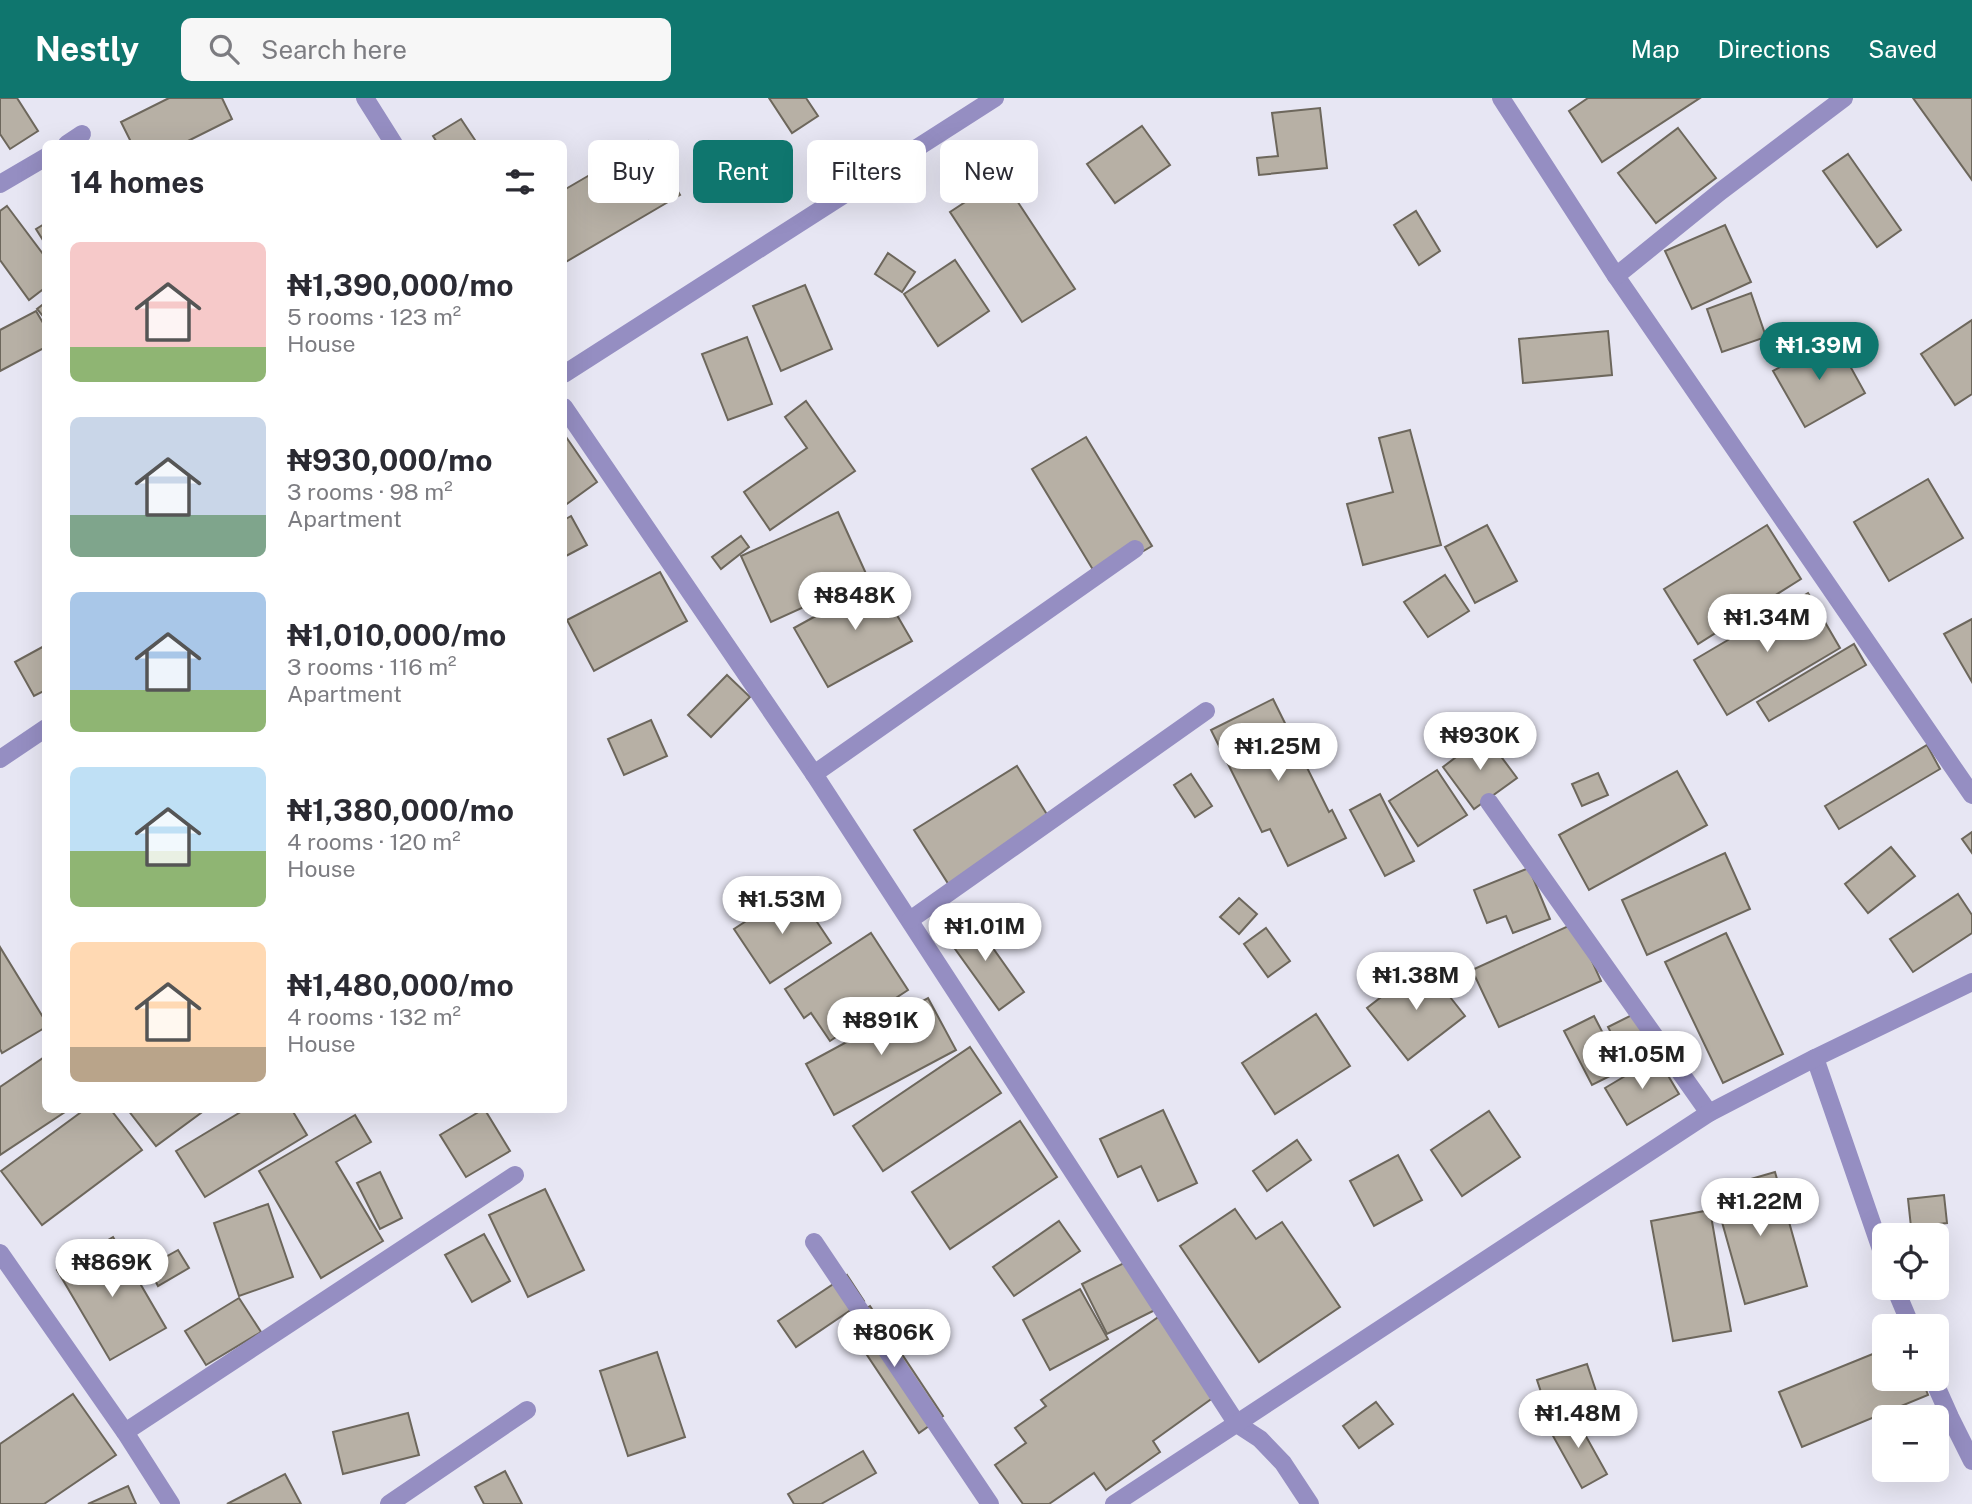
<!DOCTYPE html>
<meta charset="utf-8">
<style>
body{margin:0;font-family:"Public Sans",sans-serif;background:#f7f7f7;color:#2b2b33;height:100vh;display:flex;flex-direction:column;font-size:26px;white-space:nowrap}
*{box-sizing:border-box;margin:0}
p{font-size:23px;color:#7c7c81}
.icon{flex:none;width:38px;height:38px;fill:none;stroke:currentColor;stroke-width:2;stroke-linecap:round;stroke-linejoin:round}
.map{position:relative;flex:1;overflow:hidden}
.side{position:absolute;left:42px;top:42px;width:525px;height:973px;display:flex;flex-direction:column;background:#fff;border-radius:10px;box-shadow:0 7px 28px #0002}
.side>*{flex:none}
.banner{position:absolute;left:588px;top:42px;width:665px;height:63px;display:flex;gap:14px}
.controls{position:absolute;left:1872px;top:1125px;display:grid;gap:14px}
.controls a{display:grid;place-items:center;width:77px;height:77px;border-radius:10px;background:#fff;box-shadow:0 7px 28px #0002;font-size:35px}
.price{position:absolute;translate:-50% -60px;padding:0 16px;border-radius:24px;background:#fff;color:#222;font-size:23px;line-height:46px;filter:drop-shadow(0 2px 4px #0008)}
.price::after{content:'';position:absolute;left:50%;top:42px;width:21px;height:16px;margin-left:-10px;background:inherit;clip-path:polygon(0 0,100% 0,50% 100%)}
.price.selected{background:#0f766e;color:#fff}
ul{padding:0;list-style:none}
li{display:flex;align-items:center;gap:21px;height:175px;padding:0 28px}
li span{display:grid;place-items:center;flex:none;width:196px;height:140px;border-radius:10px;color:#555}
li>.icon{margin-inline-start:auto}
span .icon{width:84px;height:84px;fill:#fffc;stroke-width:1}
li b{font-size:30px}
h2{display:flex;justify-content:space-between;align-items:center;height:84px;padding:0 28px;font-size:30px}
.tag{padding:0 24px;border-radius:10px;background:#fff;box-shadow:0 7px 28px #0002;font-size:24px;line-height:63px}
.tag.selected{background:#0f766e;color:#fff}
header{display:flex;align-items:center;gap:42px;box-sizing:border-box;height:98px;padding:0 35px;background:#0f766e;color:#fff}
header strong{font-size:33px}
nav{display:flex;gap:38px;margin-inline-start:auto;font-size:24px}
.search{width:490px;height:63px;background:#f7f7f7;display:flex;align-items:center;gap:18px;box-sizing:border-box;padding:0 24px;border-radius:10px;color:#7c7c81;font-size:26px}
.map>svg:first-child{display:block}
.building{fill:#b7b0a5;stroke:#6d675c;stroke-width:2}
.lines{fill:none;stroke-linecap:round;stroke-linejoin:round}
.street{stroke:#958ec2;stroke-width:18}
</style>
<header>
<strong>Nestly</strong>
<div class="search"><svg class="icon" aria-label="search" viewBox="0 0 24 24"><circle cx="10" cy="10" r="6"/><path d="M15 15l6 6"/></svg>Search here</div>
<nav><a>Map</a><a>Directions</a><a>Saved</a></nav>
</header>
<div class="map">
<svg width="1972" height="1406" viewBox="0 0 1972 1406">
<rect width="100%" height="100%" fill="#e7e6f3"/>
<g class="building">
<polygon points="0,0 17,0 38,33 10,51 0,36"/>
<polygon points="169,0 222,0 232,21 182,46 132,46 121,24"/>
<polygon points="769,0 806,0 818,18 792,35"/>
<polygon points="1588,0 1700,0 1602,64 1569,13"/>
<polygon points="1913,0 1972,0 1972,82"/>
<polygon points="1320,10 1327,70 1259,77 1257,60 1278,58 1272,15"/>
<polygon points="461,21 477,45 438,46 433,38"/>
<polygon points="1142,28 1170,67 1115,105 1087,66"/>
<polygon points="1678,30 1716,80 1656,125 1618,75"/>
<polygon points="648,43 680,97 564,165 564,92"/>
<polygon points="1848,56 1901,132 1877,149 1823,73"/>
<polygon points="1002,80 1075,191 1022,224 950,114"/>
<polygon points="7,108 46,160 46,189 29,202 0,162 0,113"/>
<polygon points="1416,113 1440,153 1419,167 1394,127"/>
<polygon points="46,125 46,147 36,131"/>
<polygon points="1725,127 1751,184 1692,211 1665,153"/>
<polygon points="888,155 915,174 902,194 875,176"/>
<polygon points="955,162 989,213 938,248 904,196"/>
<polygon points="805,187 832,251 781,273 753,208"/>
<polygon points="1751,195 1766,239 1722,254 1707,211"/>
<polygon points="46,204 46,222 37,211"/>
<polygon points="36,213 46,230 46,249 0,273 0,232"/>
<polygon points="1972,222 1972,296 1955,307 1921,256"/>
<polygon points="1608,233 1612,277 1523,285 1519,241"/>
<polygon points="747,239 772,306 728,322 702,256"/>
<polygon points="1834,239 1865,295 1805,329 1773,273"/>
<polygon points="806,303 855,373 770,432 744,394 807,350 785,319"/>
<polygon points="1410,332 1441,447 1363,467 1347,406 1393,394 1379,340"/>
<polygon points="564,336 597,384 564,408"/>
<polygon points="1086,339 1152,448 1098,480 1032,371"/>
<polygon points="1928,381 1963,440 1889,483 1854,424"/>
<polygon points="838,414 868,480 771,524 741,458"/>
<polygon points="571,418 587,447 564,459 564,422"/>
<polygon points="1487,427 1517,483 1475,505 1445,449"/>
<polygon points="1767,427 1801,481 1698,546 1664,491"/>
<polygon points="741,438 749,449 721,471 712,459"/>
<polygon points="660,474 687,523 594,573 567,522"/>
<polygon points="1445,477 1469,513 1428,539 1404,504"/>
<polygon points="888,478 904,506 894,512 912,543 828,589 794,530"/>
<polygon points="1808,495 1840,550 1727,617 1694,562"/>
<polygon points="1972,521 1972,584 1944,536"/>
<polygon points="1854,546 1866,567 1769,623 1757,604"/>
<polygon points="46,547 46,592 34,598 15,564"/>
<polygon points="727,577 750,599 711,639 688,617"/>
<polygon points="1273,601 1329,714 1332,712 1346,740 1288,768 1270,731 1262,734 1211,632"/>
<polygon points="651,622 667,658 624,677 608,641"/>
<polygon points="1485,637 1517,680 1474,711 1443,669"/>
<polygon points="1927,647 1940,671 1839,731 1825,708"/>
<polygon points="1017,668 1051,723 949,787 914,732"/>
<polygon points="1437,672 1467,717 1418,748 1389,703"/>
<polygon points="1677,673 1707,727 1589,792 1559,737"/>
<polygon points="1598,675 1608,697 1582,708 1572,686"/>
<polygon points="1191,676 1212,708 1195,719 1174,687"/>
<polygon points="1380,696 1414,763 1385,778 1350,712"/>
<polygon points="1972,734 1972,755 1962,741"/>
<polygon points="1891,749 1915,778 1868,815 1845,786"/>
<polygon points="1725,755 1750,811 1647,857 1622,802"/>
<polygon points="1529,770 1550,821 1513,835 1506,818 1487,825 1474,792"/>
<polygon points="795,791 831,845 770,885 734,831"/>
<polygon points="1958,796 1972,817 1972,835 1913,874 1890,841"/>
<polygon points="1239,800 1257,816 1239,836 1220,819"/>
<polygon points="971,819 1024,894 999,912 945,837"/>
<polygon points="1575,825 1601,883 1499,929 1472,872"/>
<polygon points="1266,830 1290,863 1268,879 1244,846"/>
<polygon points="871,835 908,892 830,943 811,915 804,920 785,891"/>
<polygon points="1726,835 1783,956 1723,985 1665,864"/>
<polygon points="0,849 46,924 46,929 2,955 0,951"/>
<polygon points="1424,866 1465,918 1408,962 1367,910"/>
<polygon points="928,900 956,952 834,1017 806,966"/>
<polygon points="1640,913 1660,951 1628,968 1608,929"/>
<polygon points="1316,916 1350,968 1275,1016 1242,965"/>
<polygon points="1594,918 1622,972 1592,987 1564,933"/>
<polygon points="970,949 1001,995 883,1073 853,1028"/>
<polygon points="46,958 46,1012 68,1012 0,1057 0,989"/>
<polygon points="1657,959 1679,996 1627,1027 1605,990"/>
<polygon points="84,1012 111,1012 142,1052 42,1127 1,1073"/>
<polygon points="128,1012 205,1012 156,1048"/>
<polygon points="244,1012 292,1012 307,1037 205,1099 176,1053"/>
<polygon points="482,1012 485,1012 510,1053 466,1079 440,1037"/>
<polygon points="1163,1012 1197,1085 1158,1103 1141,1068 1118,1079 1100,1041"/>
<polygon points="1489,1013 1520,1059 1462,1098 1431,1052"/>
<polygon points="355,1017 371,1044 336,1064 383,1143 321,1180 259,1073"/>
<polygon points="1020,1023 1057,1079 950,1151 912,1094"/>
<polygon points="1297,1042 1311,1062 1267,1093 1253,1073"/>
<polygon points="1398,1057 1422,1102 1374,1128 1350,1083"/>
<polygon points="380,1074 402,1120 380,1131 357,1085"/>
<polygon points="1775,1074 1807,1188 1745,1206 1713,1092"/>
<polygon points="545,1091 584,1172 528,1199 489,1117"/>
<polygon points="1944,1097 1947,1125 1911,1129 1908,1101"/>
<polygon points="268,1106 293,1179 239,1198 214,1125"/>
<polygon points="1235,1111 1256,1141 1282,1124 1340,1209 1259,1264 1180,1148"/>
<polygon points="1710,1112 1731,1233 1673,1243 1651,1123"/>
<polygon points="1059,1123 1080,1153 1014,1198 993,1169"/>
<polygon points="484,1136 510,1183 472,1204 445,1157"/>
<polygon points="113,1139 166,1230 110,1262 57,1172"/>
<polygon points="178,1152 189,1170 158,1188 148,1169"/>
<polygon points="1130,1162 1155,1212 1107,1236 1082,1186"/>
<polygon points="847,1177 864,1203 796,1249 778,1223"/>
<polygon points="1080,1191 1108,1241 1050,1272 1023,1222"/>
<polygon points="239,1200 261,1234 206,1267 185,1233"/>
<polygon points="870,1208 943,1318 919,1335 845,1224"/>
<polygon points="1164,1215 1221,1294 1153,1343 1160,1354 1106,1392 1094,1375 1049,1406 1023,1406 995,1367 1026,1345 1015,1330 1046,1308 1041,1302"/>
<polygon points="1885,1251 1885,1281 1922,1281 1928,1297 1802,1349 1779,1294"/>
<polygon points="657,1254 685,1339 628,1358 600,1273"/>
<polygon points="1587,1266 1597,1296 1547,1312 1537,1282"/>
<polygon points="73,1296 116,1357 44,1406 0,1406 0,1346"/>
<polygon points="1376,1304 1393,1326 1359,1350 1343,1328"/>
<polygon points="408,1315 419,1357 343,1376 333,1334"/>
<polygon points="1573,1315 1607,1376 1582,1390 1548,1329"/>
<polygon points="863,1353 876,1375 821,1406 794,1406 788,1396"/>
<polygon points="505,1373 522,1406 484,1406 475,1389"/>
<polygon points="285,1376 301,1406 227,1406"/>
<polygon points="128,1388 136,1406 88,1406"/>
</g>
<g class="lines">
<g class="street">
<polyline points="365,0 394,46"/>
<polyline points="1501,0 1616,178 1972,697"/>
<polyline points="67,46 82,36"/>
<polyline points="0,86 46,59"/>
<polyline points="1616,178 1721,93 1844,0"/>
<polyline points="564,276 995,0"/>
<polyline points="564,309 814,676 1237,1326 1260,1341 1283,1365 1310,1406"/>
<polyline points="0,661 46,630"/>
<polyline points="814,676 1135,451"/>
<polyline points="1489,704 1709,1015"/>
<polyline points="910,822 1206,613"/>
<polyline points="1815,960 1885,1163"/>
<polyline points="814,1144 990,1406"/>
<polyline points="0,1155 125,1334 171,1406"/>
<polyline points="1895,1190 1911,1228"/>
<polyline points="1933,1281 1950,1319 1972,1363"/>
<polyline points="125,1334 515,1077"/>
<polyline points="389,1406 527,1312"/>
<polyline points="1114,1406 1709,1015 1815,960 1972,884"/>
</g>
</g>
</svg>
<div class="controls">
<a><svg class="icon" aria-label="locate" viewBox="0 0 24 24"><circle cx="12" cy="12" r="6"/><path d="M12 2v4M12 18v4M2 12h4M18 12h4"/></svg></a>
<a>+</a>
<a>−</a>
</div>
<b class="price selected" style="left:1819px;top:284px">₦1.39M</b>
<b class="price" style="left:855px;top:534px">₦848K</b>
<b class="price" style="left:1767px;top:556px">₦1.34M</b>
<b class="price" style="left:1480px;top:674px">₦930K</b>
<b class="price" style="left:1278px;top:685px">₦1.25M</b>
<b class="price" style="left:782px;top:838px">₦1.53M</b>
<b class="price" style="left:985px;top:865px">₦1.01M</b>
<b class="price" style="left:1416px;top:914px">₦1.38M</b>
<b class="price" style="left:881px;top:959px">₦891K</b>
<b class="price" style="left:1642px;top:993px">₦1.05M</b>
<b class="price" style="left:1760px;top:1140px">₦1.22M</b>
<b class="price" style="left:112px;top:1201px">₦869K</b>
<b class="price" style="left:894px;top:1271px">₦806K</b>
<b class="price" style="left:1578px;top:1352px">₦1.48M</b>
<div class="banner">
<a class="tag">Buy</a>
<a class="tag selected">Rent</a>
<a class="tag">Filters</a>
<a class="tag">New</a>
</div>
<section class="side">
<h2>14 homes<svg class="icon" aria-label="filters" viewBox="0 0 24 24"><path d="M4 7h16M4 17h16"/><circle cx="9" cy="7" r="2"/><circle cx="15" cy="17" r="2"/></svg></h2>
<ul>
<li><span style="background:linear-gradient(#f6c9c9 75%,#8fb573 0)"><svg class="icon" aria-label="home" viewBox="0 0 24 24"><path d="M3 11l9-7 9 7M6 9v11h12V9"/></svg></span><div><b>₦1,390,000/mo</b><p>5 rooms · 123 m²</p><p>House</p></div></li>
<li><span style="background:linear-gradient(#c9d6e8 70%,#7fa58c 0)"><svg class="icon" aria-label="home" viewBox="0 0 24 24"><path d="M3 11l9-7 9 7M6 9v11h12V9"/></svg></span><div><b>₦930,000/mo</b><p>3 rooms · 98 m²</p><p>Apartment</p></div></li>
<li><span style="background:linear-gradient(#a9c7e8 70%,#8fb573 0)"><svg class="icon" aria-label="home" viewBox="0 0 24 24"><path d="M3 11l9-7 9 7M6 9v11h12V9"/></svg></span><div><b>₦1,010,000/mo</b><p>3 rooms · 116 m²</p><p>Apartment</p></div></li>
<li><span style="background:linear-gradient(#bfe0f5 60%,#8fb573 0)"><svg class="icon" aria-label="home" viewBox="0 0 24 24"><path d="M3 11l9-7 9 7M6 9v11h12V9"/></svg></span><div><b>₦1,380,000/mo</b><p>4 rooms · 120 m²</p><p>House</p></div></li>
<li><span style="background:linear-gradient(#ffd9b3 75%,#b9a48a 0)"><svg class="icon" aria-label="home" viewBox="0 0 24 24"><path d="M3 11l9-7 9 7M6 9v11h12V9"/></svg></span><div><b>₦1,480,000/mo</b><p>4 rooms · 132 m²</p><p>House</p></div></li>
</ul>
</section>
</div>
